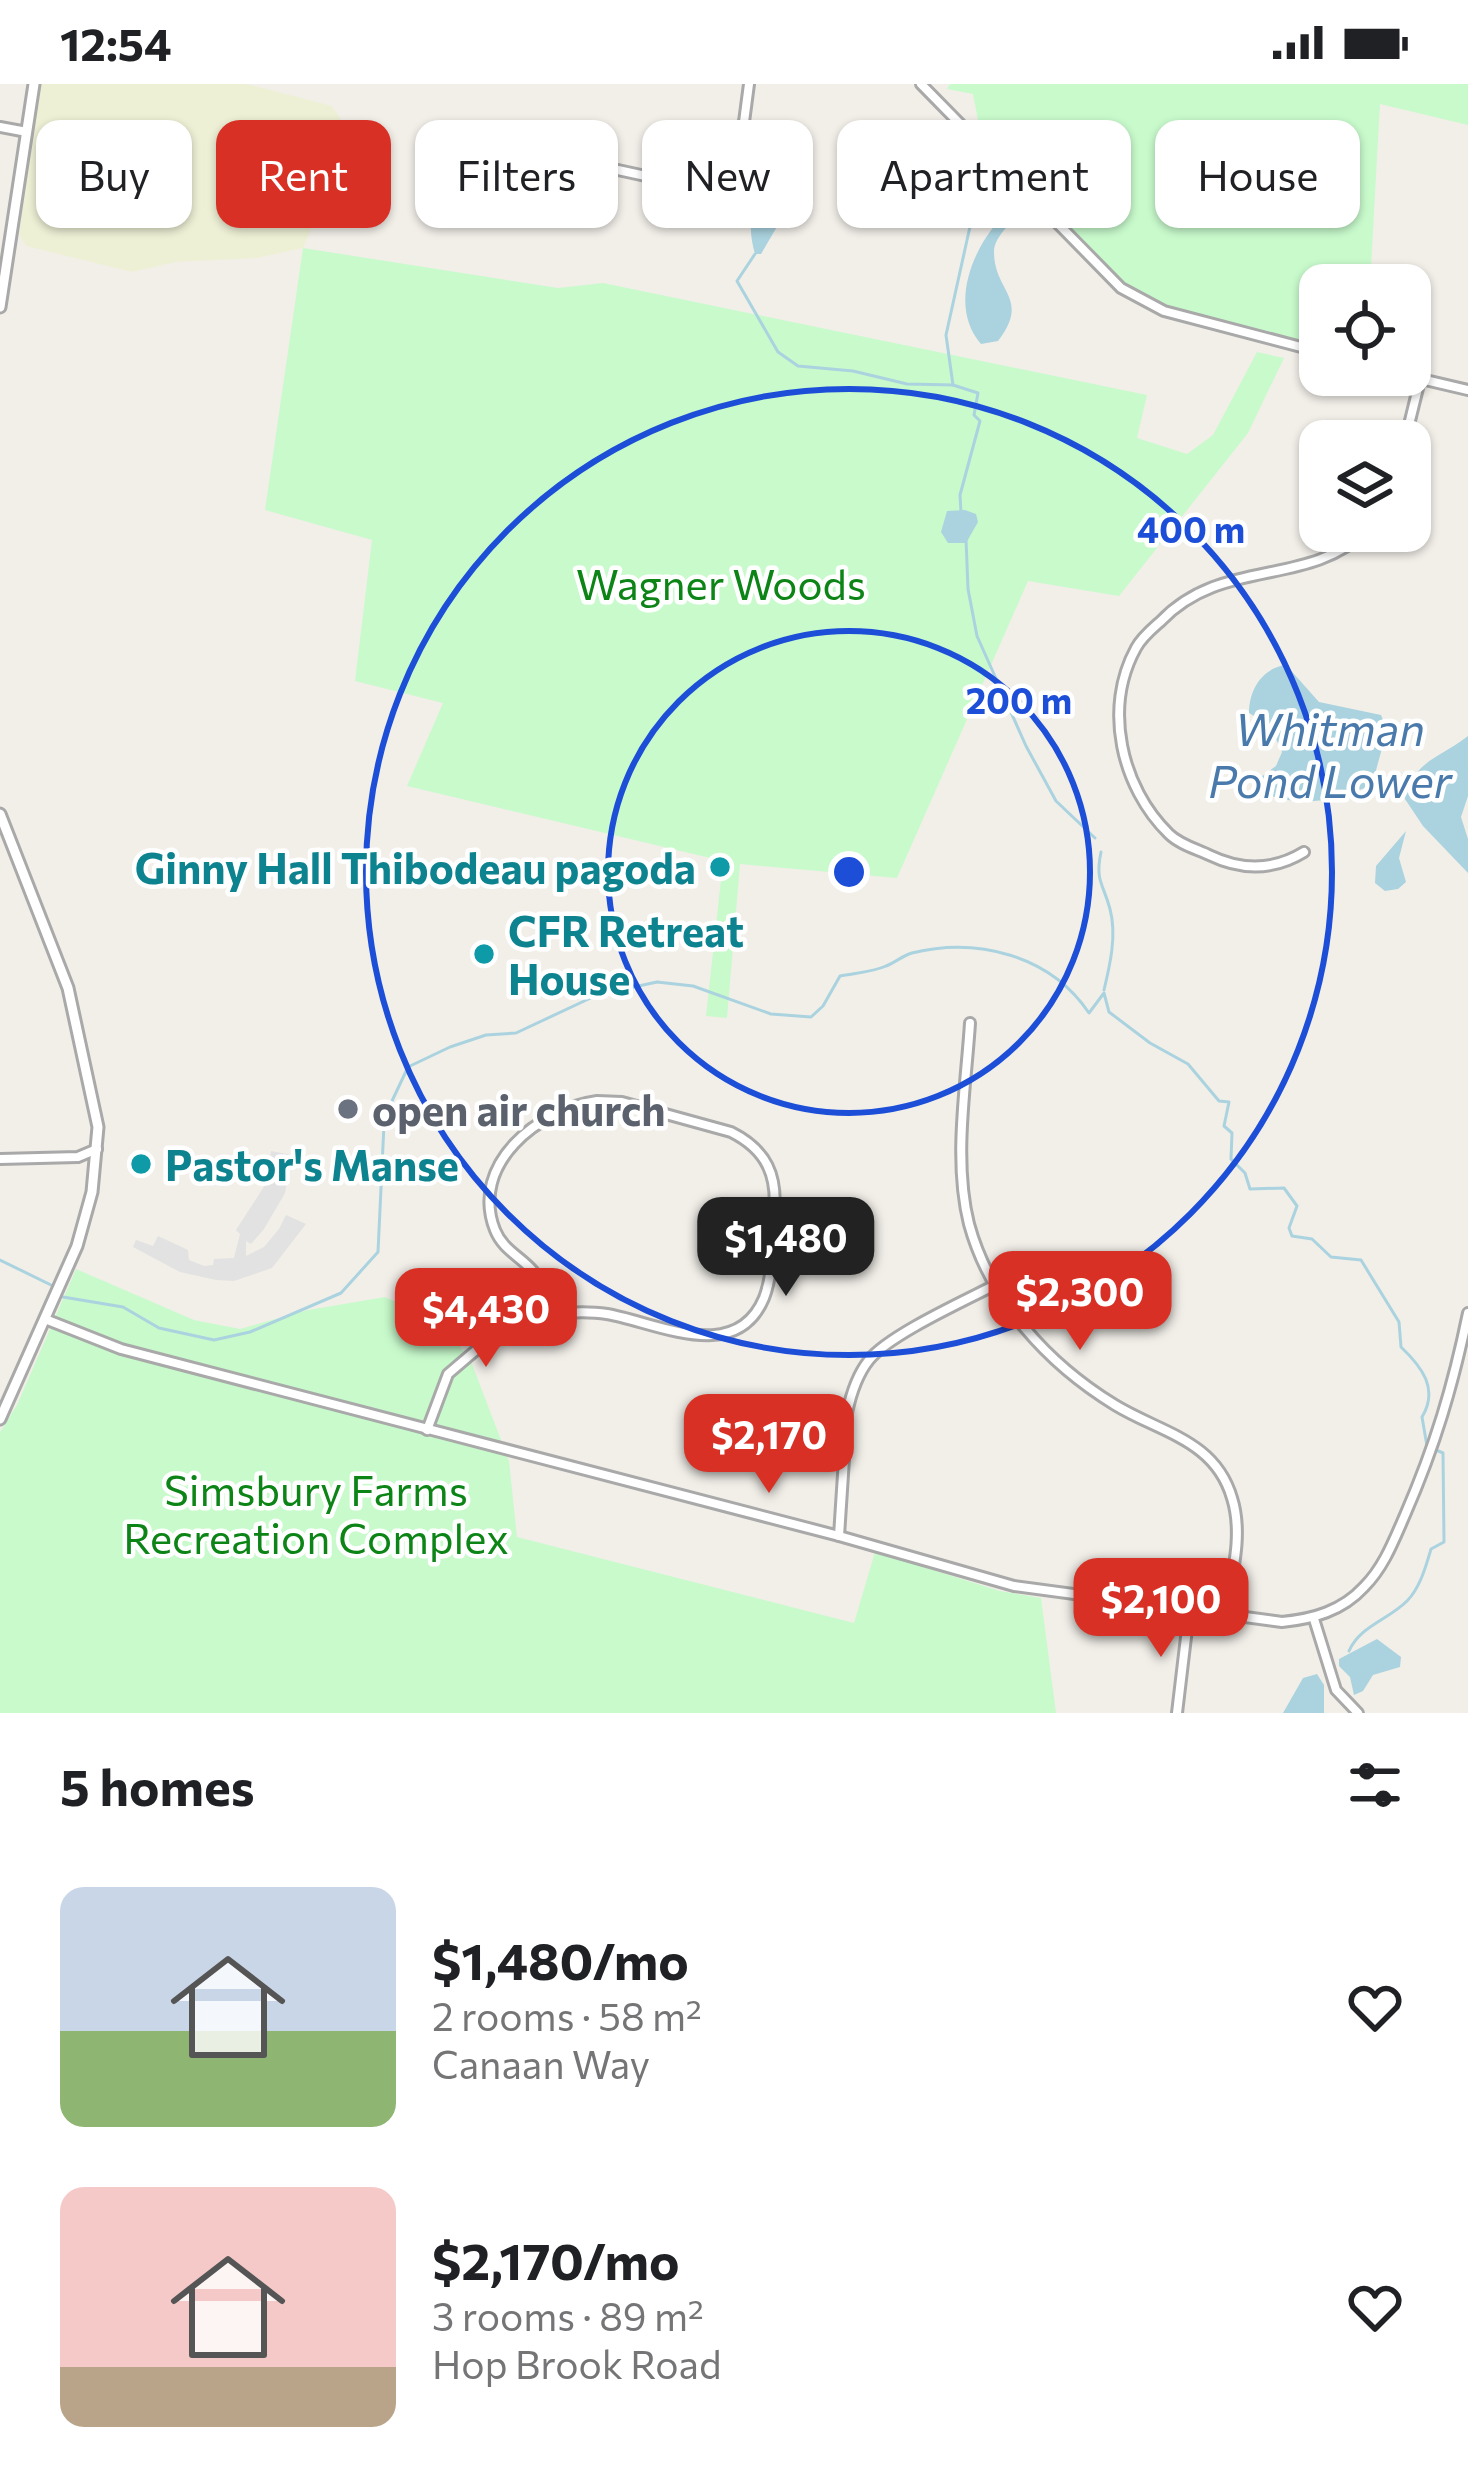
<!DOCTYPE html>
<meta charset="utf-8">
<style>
body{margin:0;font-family:Commissioner,sans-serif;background:#f2f2f2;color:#202124;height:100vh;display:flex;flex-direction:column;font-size:45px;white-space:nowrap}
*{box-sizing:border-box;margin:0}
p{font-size:39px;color:#757577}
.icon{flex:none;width:66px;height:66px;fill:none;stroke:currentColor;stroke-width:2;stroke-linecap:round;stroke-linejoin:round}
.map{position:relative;height:1629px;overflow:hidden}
.drawer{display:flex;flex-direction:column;background:#fff;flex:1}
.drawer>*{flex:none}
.guide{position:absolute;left:36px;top:36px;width:1398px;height:108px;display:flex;gap:24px}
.fabs{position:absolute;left:1299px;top:180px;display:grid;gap:24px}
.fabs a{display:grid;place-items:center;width:132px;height:132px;border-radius:24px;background:#fff;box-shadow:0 3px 9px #0004;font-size:60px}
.price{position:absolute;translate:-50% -102px;padding:0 27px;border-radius:24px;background:#d93025;color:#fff;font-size:39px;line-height:78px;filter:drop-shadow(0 3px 6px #0008)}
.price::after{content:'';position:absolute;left:50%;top:72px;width:36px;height:27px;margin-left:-18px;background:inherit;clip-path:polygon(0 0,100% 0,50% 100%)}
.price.current{background:#222;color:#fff}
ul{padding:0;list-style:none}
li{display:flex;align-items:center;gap:36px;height:300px;padding:0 60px}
li span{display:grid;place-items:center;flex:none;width:336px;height:240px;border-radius:24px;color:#555}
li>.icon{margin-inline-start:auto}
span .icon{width:144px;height:144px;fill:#fffc;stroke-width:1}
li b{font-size:51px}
h2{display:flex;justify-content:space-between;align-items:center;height:144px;padding:0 60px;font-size:51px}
.pill{padding:0 42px;border-radius:24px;background:#fff;box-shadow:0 3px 9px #0004;font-size:42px;line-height:108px}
.pill.current{background:#d93025;color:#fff}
.status{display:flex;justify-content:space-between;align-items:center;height:84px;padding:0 60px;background:#fff;direction:ltr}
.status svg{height:33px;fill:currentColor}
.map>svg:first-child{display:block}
.farmland{fill:#eef0d5}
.park{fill:#c8facc}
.parking{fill:#e2e2e2}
.water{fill:#aad3df}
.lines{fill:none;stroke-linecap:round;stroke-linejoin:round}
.stream{stroke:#aad3df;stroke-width:3}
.minor-casing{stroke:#a9a9a9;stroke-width:14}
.tertiary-casing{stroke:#a9a9a9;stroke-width:15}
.minor{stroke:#fff;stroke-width:8}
.tertiary{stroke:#fff;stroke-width:9}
.ring{fill:none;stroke:#1d4ed8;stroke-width:6}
.culture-dot{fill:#0f9aa8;stroke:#fff;stroke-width:4.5}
.worship-dot{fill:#6b7280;stroke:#fff;stroke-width:4.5}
.labels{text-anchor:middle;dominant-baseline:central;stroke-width:9;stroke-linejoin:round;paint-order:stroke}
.park-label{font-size:42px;fill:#0c8416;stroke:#fff}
.culture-label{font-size:42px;font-weight:bold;fill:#0d838f;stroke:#fff;text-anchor:start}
.worship-label{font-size:42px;font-weight:bold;fill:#5b616d;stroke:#fff;text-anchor:start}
.water-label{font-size:45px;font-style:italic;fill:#4a7aab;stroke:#fff}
.centre{fill:#1d4ed8;stroke:#fff;stroke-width:6}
.ring-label{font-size:36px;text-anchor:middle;font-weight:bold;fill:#1d4ed8;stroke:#fff;stroke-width:9;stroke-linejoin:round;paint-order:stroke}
</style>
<div class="status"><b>12:54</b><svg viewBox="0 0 49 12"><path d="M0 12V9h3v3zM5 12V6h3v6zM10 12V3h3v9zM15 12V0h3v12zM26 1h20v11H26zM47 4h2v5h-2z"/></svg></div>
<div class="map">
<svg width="1468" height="1629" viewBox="0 0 1468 1629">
<rect width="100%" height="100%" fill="#f2efe9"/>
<polygon class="farmland" points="40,0 247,0 332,22 340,34 340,54 331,100 303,164 257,174 176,178 132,188 26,162 19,150"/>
<g class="park">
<polygon points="950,0 1468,0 1468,41 1380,20 1370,201 1320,201 1320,268 1164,227 1121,204 982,57 973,10 947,5"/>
<polygon points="303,164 558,204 603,199 1147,311 1137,354 1187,370 1213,351 1257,268 1284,274 1248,349 1119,512 1028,497 897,794 740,780 727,934 706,932 723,777 407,702 443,619 355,597 372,456 265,426"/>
<polygon points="76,1185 194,1236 240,1245 308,1226 385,1213 445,1240 472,1280 509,1377 517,1453 854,1539 875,1468 1000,1507 1041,1514 1056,1629 0,1629 0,1348 17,1321"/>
</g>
<polygon class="parking" points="271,1067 292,1071 285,1109 264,1145 251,1160 246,1157 246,1172 264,1163 279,1145 286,1131 306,1140 272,1184 234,1197 216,1196 180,1188 133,1163 136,1156 153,1162 158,1152 188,1166 189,1176 204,1182 213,1181 214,1175 234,1174 240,1150 236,1146 267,1098"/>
<g class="water">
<path d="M 914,41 L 920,41 C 934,70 970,67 985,96 L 971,108 L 961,111 L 921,83 L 908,65 Z"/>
<path d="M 1005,106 L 1018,118 C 1018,139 994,149 994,168 C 994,208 1031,214 998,257 L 981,260 C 949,223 971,167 1001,134 L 997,115 Z"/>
<path d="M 761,117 L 788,124 L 761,170 L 755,170 C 750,152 747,131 761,117 Z"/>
<polygon points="965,426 976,430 978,438 966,459 948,459 941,448 947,427"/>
<path d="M 1286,581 L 1319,618 L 1381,631 L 1387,646 L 1372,701 C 1333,718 1299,724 1260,708 L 1254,698 L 1276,682 L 1282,668 L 1270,642 L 1249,629 C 1249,606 1262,584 1286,581 Z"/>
<path d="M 1468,652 L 1468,712 L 1461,733 L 1468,755 L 1468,789 L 1423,742 L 1403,712 C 1421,673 1435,677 1468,652 Z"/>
<polygon points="1406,747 1399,774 1406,798 1398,805 1385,807 1375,799 1376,782"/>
<polygon points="1377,1555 1401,1573 1400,1583 1373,1591 1363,1607 1354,1611 1350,1593 1339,1582 1339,1575"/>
<polygon points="1317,1590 1324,1601 1324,1629 1283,1629 1303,1594"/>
</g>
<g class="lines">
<g class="stream">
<polyline points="755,170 737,197 778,268 798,282 853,287 907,300 953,301 978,309 974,331 980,337 960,411 961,428"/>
<polyline points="953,301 946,251 973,129 971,108"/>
<polyline points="966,455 968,505 977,552 1026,662 1056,717 1095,754"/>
<path d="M 1101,768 C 1095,797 1103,799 1110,825 C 1117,851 1110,881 1104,906"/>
<polyline points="0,1176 51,1201"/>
<path d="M 63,1213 L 123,1223 L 159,1244 L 214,1256 L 250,1248 L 341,1209 L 378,1168 L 384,1040 L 392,1017 L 408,983 L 450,963 L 486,951 L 516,949 L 597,911 L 657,898 L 693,902 L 771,930 L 811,933 L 823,922 L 840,892 C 855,889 873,888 886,882 C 896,878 902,872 912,869 C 977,853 1050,871 1089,929 L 1104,909 L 1109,928 L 1150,959 L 1188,980 L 1219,1017 L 1229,1018 L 1224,1042 L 1232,1049 L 1231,1075 L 1245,1089 L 1250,1105 L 1284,1104 L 1297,1122 L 1289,1144 L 1292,1152 L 1312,1155 L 1331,1173 L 1361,1176 L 1399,1238 L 1401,1263 C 1422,1283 1439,1305 1422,1333 L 1427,1362"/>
<path d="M 1349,1567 C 1360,1542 1388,1536 1407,1517 C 1420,1504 1426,1482 1431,1465 L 1444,1458 L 1443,1369 L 1436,1366"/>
</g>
<defs>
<g id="minor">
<polyline points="921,0 1121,204 1164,227 1320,268"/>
<polyline points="0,43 27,48"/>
<polyline points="454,60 526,66 664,96 693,89 723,66 744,38 749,0"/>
<polyline points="1404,291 1468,306"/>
<polyline points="1405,357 1420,296"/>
<path d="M 1304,768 C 1273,787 1242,787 1209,771 C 1196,765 1179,760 1169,750 C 1121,703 1103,624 1136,564 C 1142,553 1152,545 1161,537 C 1222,473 1308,504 1366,447"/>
<path d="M 970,939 C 966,1003 953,1076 969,1140 C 990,1217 1048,1280 1115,1321 C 1161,1349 1215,1356 1232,1414 C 1244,1452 1231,1493 1225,1532"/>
<path d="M 597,1017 L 622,1018 L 731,1048 C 767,1066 778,1092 774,1131 C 772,1158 774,1188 764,1214 C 736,1281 658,1239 607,1230 C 589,1227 570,1228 551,1230 C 547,1215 543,1199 533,1187 C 520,1172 503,1166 495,1146 C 469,1080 539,1025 597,1017 Z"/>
<polyline points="0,1075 78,1073 97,1065"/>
<path d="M 45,1235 L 121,1265 L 839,1452 L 1014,1502 L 1282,1538 C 1313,1535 1342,1527 1364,1503 C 1384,1483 1394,1456 1405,1431 C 1435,1362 1453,1302 1468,1229"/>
<polyline points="427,1346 448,1290 475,1267 551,1230"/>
<path d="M 839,1452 L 847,1329 C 851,1310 857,1291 869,1276 C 889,1251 964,1217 995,1201"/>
<polyline points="1314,1535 1336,1606 1358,1629"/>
<polyline points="1177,1629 1189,1528"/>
</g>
<g id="tertiary">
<polyline points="0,223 34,0"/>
<polyline points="0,730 68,904 98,1043 92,1108 77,1162 0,1335"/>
</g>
</defs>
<use href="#minor" class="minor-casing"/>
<use href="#tertiary" class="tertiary-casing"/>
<use href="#minor" class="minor"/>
<use href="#tertiary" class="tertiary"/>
</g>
<g class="ring">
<circle cx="849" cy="788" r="241"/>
<circle cx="849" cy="788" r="483"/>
</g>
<g class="culture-dot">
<circle cx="720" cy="783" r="12"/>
<circle cx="484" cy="870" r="12"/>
<circle cx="141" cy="1080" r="12"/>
</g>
<circle class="worship-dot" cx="348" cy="1025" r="12"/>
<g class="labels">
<g class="park-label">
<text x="721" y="499">Wagner Woods</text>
<text x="316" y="1405">Simsbury Farms<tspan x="316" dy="48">Recreation Complex</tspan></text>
</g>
<g class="culture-label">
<text x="696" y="783" text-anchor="end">Ginny Hall Thibodeau pagoda</text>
<text x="508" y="846">CFR Retreat<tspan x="508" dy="48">House</tspan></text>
<text x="165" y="1080">Pastor's Manse</text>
</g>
<g class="worship-label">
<text x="372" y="1025">open air church</text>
</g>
<g class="water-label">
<text x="1330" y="643">Whitman<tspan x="1330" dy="52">Pond Lower</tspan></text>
</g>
</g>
<circle cx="849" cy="788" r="18" class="centre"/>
<g class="ring-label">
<text x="1191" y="459">400 m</text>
<text x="1019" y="630">200 m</text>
</g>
</svg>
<div class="fabs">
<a><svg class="icon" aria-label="locate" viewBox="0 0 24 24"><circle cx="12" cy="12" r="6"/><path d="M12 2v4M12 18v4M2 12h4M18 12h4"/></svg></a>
<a><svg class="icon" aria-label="layers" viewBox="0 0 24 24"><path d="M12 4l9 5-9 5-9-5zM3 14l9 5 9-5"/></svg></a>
</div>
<b class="price current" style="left:786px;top:1215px">$1,480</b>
<b class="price" style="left:1080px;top:1269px">$2,300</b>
<b class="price" style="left:486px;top:1286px">$4,430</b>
<b class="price" style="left:769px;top:1412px">$2,170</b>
<b class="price" style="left:1161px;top:1576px">$2,100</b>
<div class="guide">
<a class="pill">Buy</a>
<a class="pill current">Rent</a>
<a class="pill">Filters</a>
<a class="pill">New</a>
<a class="pill">Apartment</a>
<a class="pill">House</a>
</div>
</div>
<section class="drawer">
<h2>5 homes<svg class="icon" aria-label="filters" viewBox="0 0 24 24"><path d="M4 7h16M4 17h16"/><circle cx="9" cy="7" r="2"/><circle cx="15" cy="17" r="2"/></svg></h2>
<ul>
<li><span style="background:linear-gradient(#c9d6e8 60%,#8fb573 0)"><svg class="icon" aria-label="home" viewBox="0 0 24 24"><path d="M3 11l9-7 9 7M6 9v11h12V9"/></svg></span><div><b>$1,480/mo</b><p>2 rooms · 58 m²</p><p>Canaan Way</p></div><svg class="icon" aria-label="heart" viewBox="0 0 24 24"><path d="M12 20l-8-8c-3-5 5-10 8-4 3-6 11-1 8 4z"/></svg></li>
<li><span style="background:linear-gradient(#f6c9c9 75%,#b9a48a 0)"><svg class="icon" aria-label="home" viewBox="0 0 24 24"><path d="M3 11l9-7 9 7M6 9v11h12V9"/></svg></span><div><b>$2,170/mo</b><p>3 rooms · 89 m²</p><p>Hop Brook Road</p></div><svg class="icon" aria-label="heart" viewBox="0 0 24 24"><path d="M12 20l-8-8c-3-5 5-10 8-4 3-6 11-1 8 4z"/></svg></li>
</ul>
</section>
